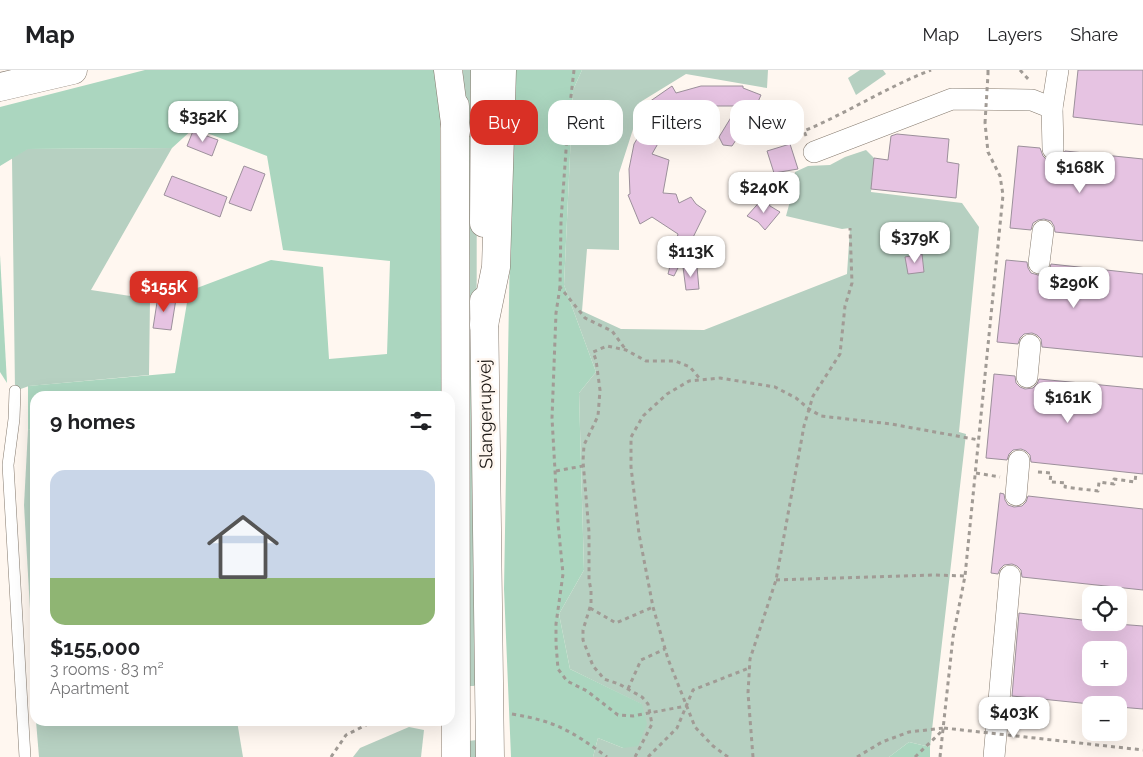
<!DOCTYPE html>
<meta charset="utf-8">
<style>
body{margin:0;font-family:Raleway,sans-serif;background:#f6f6f6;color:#202124;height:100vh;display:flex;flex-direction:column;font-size:19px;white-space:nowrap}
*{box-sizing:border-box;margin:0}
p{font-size:16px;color:#757577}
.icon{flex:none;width:28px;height:28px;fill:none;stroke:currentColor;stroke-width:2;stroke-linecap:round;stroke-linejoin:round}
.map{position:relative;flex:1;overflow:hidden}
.sheet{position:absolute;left:30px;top:321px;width:425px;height:335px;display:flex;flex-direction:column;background:#fff;border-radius:15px;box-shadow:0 5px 20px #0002}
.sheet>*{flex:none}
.hud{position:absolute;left:470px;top:30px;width:475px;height:45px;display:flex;gap:10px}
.tools{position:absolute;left:1082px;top:516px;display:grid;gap:10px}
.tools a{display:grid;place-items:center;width:45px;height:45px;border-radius:10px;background:#fff;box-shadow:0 5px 20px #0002;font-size:25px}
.price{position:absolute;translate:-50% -42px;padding:0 11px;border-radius:10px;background:#fff;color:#222;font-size:16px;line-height:32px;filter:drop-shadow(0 1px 2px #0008)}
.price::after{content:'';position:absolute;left:50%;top:30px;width:15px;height:11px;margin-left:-8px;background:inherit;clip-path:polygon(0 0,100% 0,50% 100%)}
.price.on{background:#d93025;color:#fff}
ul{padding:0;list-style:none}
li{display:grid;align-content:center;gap:10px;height:265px;padding:0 20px}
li+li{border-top:1px solid #e0e0e0}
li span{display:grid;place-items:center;height:155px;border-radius:15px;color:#555}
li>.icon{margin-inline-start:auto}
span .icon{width:90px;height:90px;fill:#fffc;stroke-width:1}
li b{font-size:21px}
h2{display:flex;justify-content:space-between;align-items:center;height:60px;padding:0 20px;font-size:21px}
.pill{padding:0 18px;border-radius:15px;background:#fff;box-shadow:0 5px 20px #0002;font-size:18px;line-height:45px}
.pill.on{background:#d93025;color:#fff}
header{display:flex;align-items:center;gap:30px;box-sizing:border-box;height:70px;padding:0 25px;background:#fff;border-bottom:1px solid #e0e0e0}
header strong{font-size:24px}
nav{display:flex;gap:28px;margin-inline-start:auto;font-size:18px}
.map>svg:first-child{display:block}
.green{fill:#b6d0c1}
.forest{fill:#abd6bf}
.building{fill:#e6c3e2;stroke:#9c909b;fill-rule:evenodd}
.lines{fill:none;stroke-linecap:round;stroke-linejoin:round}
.service-casing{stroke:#857a6e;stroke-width:12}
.minor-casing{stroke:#857a6e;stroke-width:22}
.secondary-casing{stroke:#857a6e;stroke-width:29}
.motorway-casing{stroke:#857a6e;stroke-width:29}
.path{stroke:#a19b95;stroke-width:3;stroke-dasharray:4 4;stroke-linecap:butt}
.service{stroke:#fff;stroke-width:11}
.minor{stroke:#fff;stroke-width:21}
.secondary{stroke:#fff;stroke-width:28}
.motorway{stroke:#fff;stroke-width:28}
.path-bridge{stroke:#a19b95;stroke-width:3;stroke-dasharray:4 4;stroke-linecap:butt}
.labels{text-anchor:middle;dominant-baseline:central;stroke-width:5;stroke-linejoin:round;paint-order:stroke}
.street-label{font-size:18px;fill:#1c1713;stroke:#fff7f0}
</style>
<header>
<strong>Map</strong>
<nav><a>Map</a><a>Layers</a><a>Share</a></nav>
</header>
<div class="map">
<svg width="1143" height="687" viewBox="0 0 1143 687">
<rect width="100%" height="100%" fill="#fff7f0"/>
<g class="green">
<polygon points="463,0 477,0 476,614 474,616 467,616"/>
<polygon points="582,0 768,0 767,18 686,4 642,31 619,103 619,180 587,179 582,241 621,259 704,260 847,204 850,158 842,159 786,146 793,120 795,102 808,96 830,95 845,87 866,80 874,88 871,122 962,133 979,157 959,362 966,364 930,677 909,672 889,687 593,687 598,668 623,678 641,634 570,599 559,544 584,500 579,323 596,302 564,215 573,20"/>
<polygon points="860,0 883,0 886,4 856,25 848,8"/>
<polygon points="172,78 91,220 150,229 149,305 29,316 15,321 12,88 27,79"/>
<polygon points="35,359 35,626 24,435 28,360"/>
<polygon points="36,651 237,651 243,687 39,687"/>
<polygon points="409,657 424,660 421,687 353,687 360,678"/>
<polygon points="477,670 479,687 469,687 468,671"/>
</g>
<g class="forest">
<polygon points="145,0 440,0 441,326 35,326 35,359 28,360 28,316 175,303 189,221 271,190 323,197 329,289 387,284 390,191 283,180 267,86 194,58 172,78 28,79 0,96 0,37"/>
<polygon points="513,0 582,0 573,20 564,215 596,302 579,323 584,500 559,544 570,599 642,634 647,654 638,676 623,678 598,668 593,687 511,687 504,519"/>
<polygon points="0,185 7,313 0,302"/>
<polygon points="909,672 930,677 930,687 889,687"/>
</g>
<g class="building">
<polygon points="1078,0 1143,0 1143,55 1073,47"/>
<polygon points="672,16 676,23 701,16 743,16 743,18 761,25 750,50 764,60 753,73 740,64 732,76 723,75 719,67 738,36 709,36 683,47 664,63 652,84 669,90 663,123 676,124 679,133 691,127 696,134 706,141 674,206 668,204 678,164 652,147 640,154 628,125 630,124 629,99 634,74 650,47 656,39 649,32"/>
<polygon points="193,61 218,70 212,86 187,76"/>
<polygon points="897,64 949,69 947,92 959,94 956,128 871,119 874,88 888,90 891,66"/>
<polygon points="790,74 798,99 774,103 767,81"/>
<polygon points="1018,76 1040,78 1043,86 1047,90 1053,91 1060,89 1065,81 1143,89 1143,171 1055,162 1054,156 1051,151 1044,149 1038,150 1033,153 1031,160 1010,158"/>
<polygon points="244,96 265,104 251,141 229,133"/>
<polygon points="172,106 227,127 220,147 164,125"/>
<polygon points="764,127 770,136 780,142 765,160 758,152 747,146"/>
<polygon points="922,184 924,202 908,204 905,187"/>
<polygon points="1006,190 1027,192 1028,198 1031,203 1038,205 1044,204 1049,201 1051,194 1143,204 1143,287 1042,277 1041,269 1037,265 1032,263 1024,264 1020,268 1018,274 997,272"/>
<polygon points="683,197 697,197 699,219 686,220"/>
<polygon points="158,226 176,229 171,260 153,258"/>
<polygon points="994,304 1015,306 1016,313 1020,317 1025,319 1033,318 1037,314 1039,309 1143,319 1143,404 1031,392 1030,385 1026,381 1021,379 1013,380 1009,384 1007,390 986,388"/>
<polygon points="1000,423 1004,424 1005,430 1008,435 1014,437 1022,436 1026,432 1028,426 1143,439 1143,520 1022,507 1021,500 1017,496 1012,494 1004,495 1000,499 998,504 991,503"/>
<path d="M 1019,543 L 1091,551 L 1091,552 L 1143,556 L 1143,639 L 1119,637 L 1119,635 L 1100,635 L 1012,626 ZM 1091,580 L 1119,580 L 1119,608 L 1091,608 Z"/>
</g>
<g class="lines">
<defs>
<polyline id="service" points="15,321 14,349 8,395 25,687"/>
<g id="minor">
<polyline points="1053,79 1052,38 1058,0"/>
<polyline points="814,82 952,29 1032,30 1052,38"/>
<polyline points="1039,193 1043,161"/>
<polyline points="1027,307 1030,275"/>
<polyline points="1016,425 1019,391"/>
<polyline points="994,687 1010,506"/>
</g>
<g id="secondary">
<polyline points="455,36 456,687"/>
<polyline points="484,153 485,0"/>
<polyline points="484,231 490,687"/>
</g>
<g id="motorway">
<polyline points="448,0 456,61"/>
<polyline points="0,17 73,0"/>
<polyline points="484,255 496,197 502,0"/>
</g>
</defs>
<use href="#service" class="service-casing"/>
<use href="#minor" class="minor-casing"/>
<use href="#secondary" class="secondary-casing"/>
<use href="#motorway" class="motorway-casing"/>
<g class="path">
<polyline points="574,0 568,52 561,151 560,217 585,248 612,261 626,280"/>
<polyline points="1020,0 1030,11"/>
<polyline points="988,4 988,0"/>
<path d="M 806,66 L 804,61 C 847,43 887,17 931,0"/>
<polyline points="560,217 556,243 552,348 558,453 563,504 556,554 556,574 558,599 567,611 587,621 618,645 633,646 686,636"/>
<polyline points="556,401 583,396"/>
<polyline points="1038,402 1051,403 1050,412 1066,413 1065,417 1098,421 1099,412 1114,414 1114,409 1135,412 1136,403"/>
<polyline points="976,403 1000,407"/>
<polyline points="776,510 933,505 965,506"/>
<polyline points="590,538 616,553 653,537"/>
<polyline points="628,619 641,590 665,579"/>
<path d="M 512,644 C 555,651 572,661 607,687"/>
<polyline points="331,687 346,665 374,651"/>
<polyline points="635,687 652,654 648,634 642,627 619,614 604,609 600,604 593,596 583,570 583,560 591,534 591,520 589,510 589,462 583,391 584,375 598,346 600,320 596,290 593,282 607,276 626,280 646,291 675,291 690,297 700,309"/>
<polyline points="648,687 677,658 693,620 749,598"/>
<polyline points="728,687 713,676 695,657 668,589 653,537 639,464 631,397 631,367 643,346 667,324 689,311 720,308 775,317 796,328 809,339 821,346 891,354 979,370"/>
<polyline points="753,687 748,623 750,589 776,510 804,356 813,326 840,284 845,236 852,213 850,158"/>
<polyline points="857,687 882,672 909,662 944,658"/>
<polyline points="915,687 944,659"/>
<polyline points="940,687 953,567 965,506 1003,125 1000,106 988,82 985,53"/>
</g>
<use href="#service" class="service"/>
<use href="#minor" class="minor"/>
<use href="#secondary" class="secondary"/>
<use href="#motorway" class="motorway"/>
<g class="path-bridge">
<polyline points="985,53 988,4"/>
<polyline points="944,658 1143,680"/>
</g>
</g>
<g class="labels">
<g class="street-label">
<text transform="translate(485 344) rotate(-91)">Slangerupvej</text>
</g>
</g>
</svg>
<div class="tools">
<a><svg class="icon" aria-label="locate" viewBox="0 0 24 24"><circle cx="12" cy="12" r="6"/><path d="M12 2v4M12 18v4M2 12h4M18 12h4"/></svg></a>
<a>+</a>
<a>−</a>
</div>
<b class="price" style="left:203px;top:73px">$352K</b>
<b class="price" style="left:1080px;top:124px">$168K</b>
<b class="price" style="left:764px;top:144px">$240K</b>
<b class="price" style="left:915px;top:194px">$379K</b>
<b class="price" style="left:691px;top:208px">$113K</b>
<b class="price" style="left:1074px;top:239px">$290K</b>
<b class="price on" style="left:164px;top:243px">$155K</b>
<b class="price" style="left:1068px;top:354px">$161K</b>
<b class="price" style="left:1014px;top:669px">$403K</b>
<div class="hud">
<a class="pill on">Buy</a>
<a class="pill">Rent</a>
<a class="pill">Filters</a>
<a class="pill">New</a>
</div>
<section class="sheet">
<h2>9 homes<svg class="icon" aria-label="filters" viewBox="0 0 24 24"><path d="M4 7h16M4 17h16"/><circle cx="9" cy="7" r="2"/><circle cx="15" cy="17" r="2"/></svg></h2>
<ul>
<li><span style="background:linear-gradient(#c9d6e8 70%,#8fb573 0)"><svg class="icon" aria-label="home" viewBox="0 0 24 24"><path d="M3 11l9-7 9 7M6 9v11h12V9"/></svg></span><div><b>$155,000</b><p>3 rooms · 83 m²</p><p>Apartment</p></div></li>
</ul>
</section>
</div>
